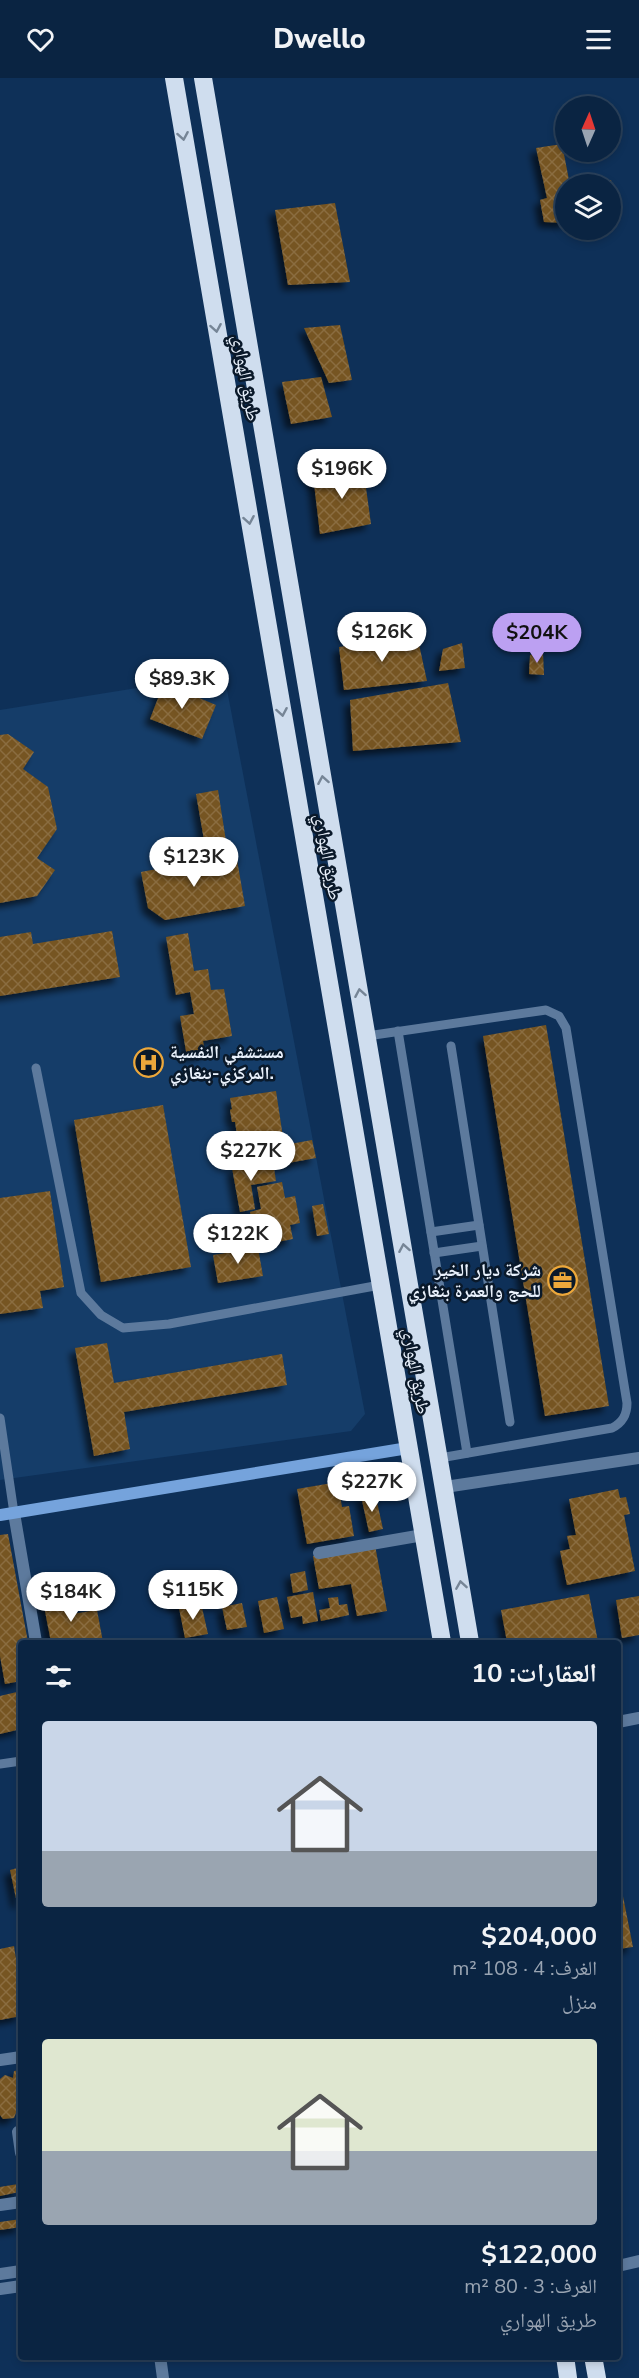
<!DOCTYPE html>
<html lang="ar">
<meta charset="utf-8">
<style>
body{margin:0;font-family:"Nunito Sans","Noto Naskh Arabic",sans-serif;background:#18304d;color:#f1f3f6;direction:rtl;height:100vh;display:flex;flex-direction:column;font-size:22px;white-space:nowrap}
*{box-sizing:border-box;margin:0}
p{font-size:20px;color:#99a4b2}
.icon{flex:none;width:33px;height:33px;fill:none;stroke:currentColor;stroke-width:2;stroke-linecap:round;stroke-linejoin:round}
.map{position:relative;flex:1;overflow:hidden;direction:ltr}
.drawer{position:absolute;left:18px;top:1562px;width:603px;height:720px;display:flex;flex-direction:column;background:#0a2442;border-radius:6px;box-shadow:0 3px 9px #0003,0 0 0 2px #2a415b;direction:rtl}
.drawer>*{flex:none}
.needle{width:39px;rotate:3deg}
.fabs{position:absolute;left:555px;top:18px;display:grid;gap:12px}
.fabs a{display:grid;place-items:center;width:66px;height:66px;border-radius:50%;background:#0a2442;box-shadow:0 3px 9px #0003,0 0 0 2px #2a415b;font-size:30px}
.price{position:absolute;translate:-50% -51px;padding:0 14px;border-radius:21px;background:#fff;color:#222;font-size:20px;line-height:39px;filter:drop-shadow(0 2px 3px #0008)}
.price::after{content:'';position:absolute;left:50%;top:36px;width:18px;height:14px;margin-left:-9px;background:inherit;clip-path:polygon(0 0,100% 0,50% 100%)}
.price.selected{background:#bca0f2;color:#111}
ul{padding:0;list-style:none}
li{display:grid;align-content:center;gap:12px;height:318px;padding:0 24px}
li span{display:grid;place-items:center;height:186px;border-radius:6px;color:#555}
li>.icon{margin-inline-start:auto}
span .icon{width:108px;height:108px;fill:#fffc;stroke-width:1}
li b{font-size:26px}
h2{display:flex;justify-content:space-between;align-items:center;height:72px;padding:0 24px;font-size:26px}
header{display:flex;justify-content:space-between;align-items:center;height:78px;padding:0 24px;background:#0a2442;font-size:27px;font-weight:800}
.map>svg:first-child{display:block}
.built{fill:#153d69}
.building{fill:url(#building-cross-hatch);filter:url(#shadow)}
.lines{fill:none;stroke-linecap:round;stroke-linejoin:round}
.lane{stroke:#5d7a9d;stroke-width:9}
.street{stroke:#5d7a9d;stroke-width:12}
.secondary{stroke:#75a3dc;stroke-width:12}
.highway{stroke:#cfddee;stroke-width:18}
.oneway{stroke:#768596}
.labels{text-anchor:middle;dominant-baseline:central;stroke-width:5;stroke-linejoin:round;paint-order:stroke}
.street-label{font-size:18px;fill:#e9f1fc;stroke:#0a192a}
.poi-label{font-size:18px;font-weight:bold;fill:#e9f1fc;stroke:#0a192a;text-anchor:start}
</style>
<header><svg class="icon" aria-label="menu" viewBox="0 0 24 24"><path d="M4 6h16M4 12h16M4 18h16"/></svg>Dwello<svg class="icon" aria-label="heart" viewBox="0 0 24 24"><path d="M12 20l-8-8c-3-5 5-10 8-4 3-6 11-1 8 4z"/></svg></header>
<div class="map">
<svg width="639" height="2300" viewBox="0 0 639 2300">
<defs>
<pattern id="building-cross-hatch" width="8" height="8" patternUnits="userSpaceOnUse" patternTransform="scale(1.5)"><rect width="8" height="8" fill="#765420"/><path d="M0 0l8 8M0 8l8-8" fill="none" stroke="#8a6d41"/></pattern>
<filter id="shadow"><feDropShadow dx="-5.5" dy="5.5" stdDeviation="3" flood-color="#0009"/></filter>
</defs>
<rect width="100%" height="100%" fill="#0e3058"/>
<polygon class="built" points="224,596 365,1336 351,1353 0,1402 0,632"/>
<g class="building">
<polygon points="562,66 569,102 611,102 618,124 610,127 610,106 566,106 566,145 544,144 540,122 547,120 536,70"/>
<polygon points="335,125 350,204 288,207 275,132"/>
<polygon points="340,247 352,302 329,305 304,250"/>
<polygon points="321,299 332,339 291,346 282,304"/>
<polygon points="363,388 371,446 320,456 313,397"/>
<polygon points="417,557 427,603 344,612 339,569"/>
<polygon points="462,565 465,590 439,593 443,571"/>
<polygon points="543,574 544,597 529,596 530,577"/>
<polygon points="167,597 182,603 178,611 216,627 202,661 150,641"/>
<polygon points="448,605 461,664 353,673 350,622"/>
<polygon points="8,656 34,674 23,691 48,709 57,751 37,780 55,792 37,818 0,825 0,657"/>
<polygon points="218,712 228,776 207,779 196,716"/>
<polygon points="236,776 245,828 165,842 148,830 141,794"/>
<polygon points="112,853 120,899 0,918 0,859 31,854 33,866"/>
<polygon points="188,855 194,893 208,891 211,912 224,911 232,958 203,963 205,976 187,979 180,938 194,936 190,914 176,917 166,859"/>
<polygon points="546,947 609,1328 545,1338 483,958"/>
<polygon points="276,1013 283,1059 261,1062 264,1084 242,1087 235,1044 232,1044 230,1032 232,1031 230,1020"/>
<polygon points="163,1027 191,1189 101,1204 74,1042"/>
<polygon points="312,1062 316,1080 277,1087 274,1069"/>
<polygon points="273,1083 276,1103 251,1107 255,1131 240,1134 232,1090"/>
<polygon points="282,1104 285,1120 295,1118 300,1145 290,1147 293,1161 266,1166 265,1159 256,1161 250,1134 261,1131 257,1109"/>
<polygon points="50,1113 64,1209 40,1213 43,1230 0,1236 0,1120"/>
<polygon points="323,1126 329,1156 317,1158 312,1128"/>
<polygon points="258,1170 263,1198 218,1205 213,1177"/>
<polygon points="107,1265 114,1305 282,1276 287,1307 124,1334 130,1371 94,1378 75,1270"/>
<polygon points="338,1404 342,1429 349,1428 354,1458 307,1466 297,1411"/>
<polygon points="618,1411 620,1420 626,1419 630,1436 624,1437 635,1493 567,1507 560,1473 570,1471 567,1458 576,1457 569,1421"/>
<polygon points="375,1415 383,1451 369,1454 361,1418"/>
<polygon points="8,1456 28,1564 21,1564 21,1603 5,1606 0,1578 0,1457"/>
<polygon points="375,1467 387,1533 357,1538 351,1506 319,1511 313,1478"/>
<polygon points="305,1493 308,1512 293,1515 290,1496"/>
<polygon points="199,1501 203,1524 174,1529 170,1506"/>
<polygon points="313,1514 318,1543 303,1546 302,1538 291,1540 287,1519"/>
<polygon points="589,1516 598,1564 507,1564 501,1532"/>
<polygon points="69,1518 72,1536 97,1532 103,1564 51,1564 43,1523"/>
<polygon points="639,1518 639,1557 622,1560 616,1522"/>
<polygon points="277,1519 284,1551 264,1555 258,1523"/>
<polygon points="338,1519 339,1527 347,1526 349,1537 321,1543 319,1532 330,1530 328,1520"/>
<polygon points="201,1525 208,1556 185,1560 179,1530"/>
<polygon points="242,1525 247,1549 227,1552 222,1529"/>
<polygon points="21,1613 21,1651 0,1656 0,1618"/>
<polygon points="21,1789 21,1825 17,1825 10,1792"/>
<polygon points="618,1793 633,1869 618,1871"/>
<polygon points="14,1868 17,1887 21,1886 21,1938 0,1942 0,1871"/>
<polygon points="21,1992 21,2032 17,2032 14,2040 3,2041 0,2037 0,2001 5,1997 13,2000 14,1993"/>
<polygon points="18,2106 19,2114 0,2118 0,2109"/>
<polygon points="21,2141 21,2149 0,2152 0,2144"/>
</g>
<g class="lines">
<g class="lane">
<polyline points="398,953 467,1375"/>
<path d="M 367,958 L 546,932 L 559,938 L 566,950 L 627,1325 C 627,1338 622,1345 612,1350 L 440,1380"/>
<polyline points="451,968 510,1344"/>
<polyline points="36,990 81,1215 101,1237 123,1250 169,1246 380,1207"/>
<polyline points="431,1154 479,1147"/>
<polyline points="434,1175 482,1168"/>
<polyline points="0,1340 14,1435"/>
<polyline points="0,1686 21,1683"/>
</g>
<g class="street">
<polyline points="445,1409 639,1380"/>
<polyline points="14,1435 36,1564"/>
<polyline points="319,1475 423,1457"/>
<polyline points="618,1644 639,1640"/>
<polyline points="0,1982 21,1979"/>
<polyline points="18,2054 21,2075"/>
<polyline points="0,2127 21,2124"/>
<polyline points="618,2188 639,2183"/>
<polyline points="0,2196 21,2193"/>
<polyline points="0,2211 21,2208"/>
<polyline points="160,2278 163,2300"/>
</g>
<polyline class="secondary" points="0,1437 408,1370"/>
<g class="highway">
<polyline points="174,0 442,1564"/>
<polyline points="203,0 470,1564"/>
<polyline points="565,2278 568,2300"/>
<polyline points="593,2278 597,2300"/>
</g>
</g>
<defs><path id="oneway-chevron" d="M-2-3.5L2.5 0L-2 3.5" fill="none" stroke-width="1.6" stroke-linecap="round" stroke-linejoin="round" transform="scale(1.5)"/></defs>
<g class="oneway">
<use href="#oneway-chevron" transform="translate(183 58) rotate(80)"/>
<use href="#oneway-chevron" transform="translate(216 250) rotate(80)"/>
<use href="#oneway-chevron" transform="translate(249 442) rotate(80)"/>
<use href="#oneway-chevron" transform="translate(282 634) rotate(80)"/>
<use href="#oneway-chevron" transform="translate(323 702) rotate(-100)"/>
<use href="#oneway-chevron" transform="translate(360 915) rotate(-100)"/>
<use href="#oneway-chevron" transform="translate(404 1170) rotate(-100)"/>
<use href="#oneway-chevron" transform="translate(461 1507) rotate(-99)"/>
</g>
<defs>
<symbol id="hospital-ring" viewBox="-11 -11 22 22"><circle r="9.5" fill="#0a192a" stroke="#eda83b" stroke-width="1.5"/><path d="M-5-5h3v3.5h4V-5h3V5h-3V1.5h-4V5h-3Z" fill="#eda83b"/></symbol>
<symbol id="office-ring" viewBox="-11 -11 22 22"><circle r="9.5" fill="#0a192a" stroke="#eda83b" stroke-width="1.5"/><path d="M-6-3h4V-5.5h4V-3h4V5H-6ZM-1-4.5V-3h2v-1.5ZM-6 0V1H6V0Z" fill="#eda83b"/></symbol>
</defs>
<g fill-rule="evenodd">
<use href="#hospital-ring" x="132" y="968" width="33" height="33"/>
<use href="#office-ring" x="546" y="1186" width="33" height="33"/>
</g>
<g class="labels">
<g class="street-label">
<text transform="translate(246 300) rotate(80)">طريق الهواري</text>
<text transform="translate(328 779) rotate(80)">طريق الهواري</text>
<text transform="translate(416 1293) rotate(80)">طريق الهواري</text>
</g>
<g class="poi-label">
<text x="170" y="974">مستشفي النفسية<tspan x="170" dy="21">المركزي-بنغازي.</tspan></text>
<text x="541" y="1192" text-anchor="end">شركة ديار الخير<tspan x="541" dy="21">للحج والعمرة بنغازي</tspan></text>
</g>
</g>
</svg>
<div class="fabs">
<a><svg class="needle" viewBox="-14 -14 28 28"><path d="M0-13l5 13h-10z" fill="#e53935"/><path d="M0 13l5-13h-10z" fill="#99a4b2"/></svg></a>
<a><svg class="icon" aria-label="layers" viewBox="0 0 24 24"><path d="M12 4l9 5-9 5-9-5zM3 14l9 5 9-5"/></svg></a>
</div>
<b class="price" style="left:342px;top:422px">$196K</b>
<b class="price" style="left:382px;top:585px">$126K</b>
<b class="price selected" style="left:537px;top:586px">$204K</b>
<b class="price" style="left:182px;top:632px">$89.3K</b>
<b class="price" style="left:194px;top:810px">$123K</b>
<b class="price" style="left:251px;top:1104px">$227K</b>
<b class="price" style="left:238px;top:1187px">$122K</b>
<b class="price" style="left:372px;top:1435px">$227K</b>
<b class="price" style="left:193px;top:1543px">$115K</b>
<b class="price" style="left:71px;top:1545px">$184K</b>
<section class="drawer">
<h2>العقارات: 10<svg class="icon" aria-label="filters" viewBox="0 0 24 24"><path d="M4 7h16M4 17h16"/><circle cx="9" cy="7" r="2"/><circle cx="15" cy="17" r="2"/></svg></h2>
<ul>
<li><span style="background:linear-gradient(#c9d6e8 70%,#9aa5b1 0)"><svg class="icon" aria-label="home" viewBox="0 0 24 24"><path d="M3 11l9-7 9 7M6 9v11h12V9"/></svg></span><div><b>$204,000</b><p>الغرف: 4 · 108 m²</p><p>منزل</p></div></li>
<li><span style="background:linear-gradient(#dfe7d0 60%,#9aa5b1 0)"><svg class="icon" aria-label="home" viewBox="0 0 24 24"><path d="M3 11l9-7 9 7M6 9v11h12V9"/></svg></span><div><b>$122,000</b><p>الغرف: 3 · 80 m²</p><p>طريق الهواري</p></div></li>
</ul>
</section>
</div>
